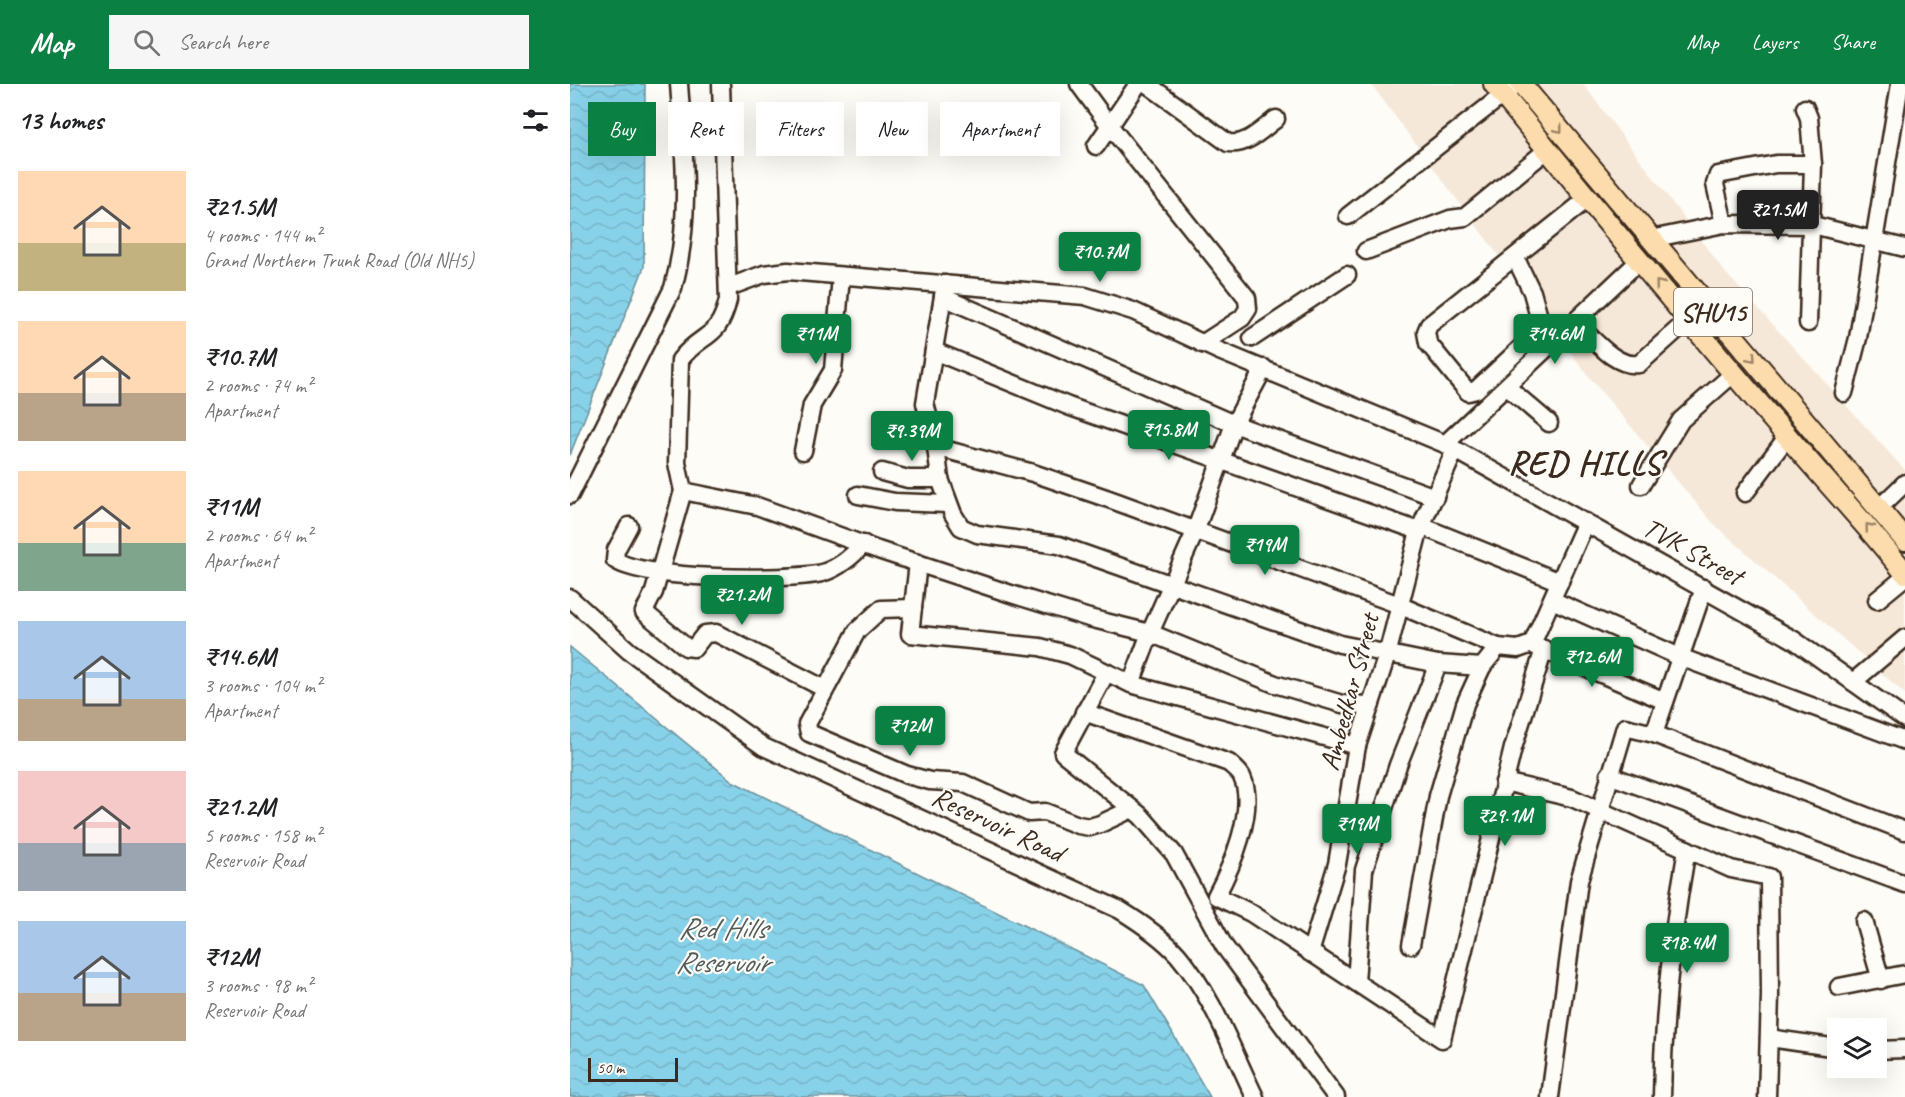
<!DOCTYPE html>
<meta charset="utf-8">
<style>
body{margin:0;font-family:Caveat,sans-serif;background:#f6f6f6;color:#202124;height:100vh;display:flex;flex-direction:column;font-size:22px;white-space:nowrap}
*{box-sizing:border-box;margin:0}
p{font-size:20px;color:#757577}
.icon{flex:none;width:33px;height:33px;fill:none;stroke:currentColor;stroke-width:2;stroke-linecap:round;stroke-linejoin:round}
.map{position:relative;flex:1;overflow:hidden}
.drawer{display:flex;flex-direction:column;background:#fff;width:570px}
.drawer>*{flex:none}
.top-card{position:absolute;left:18px;top:18px;width:570px;height:54px;display:flex;gap:12px}
.buttons{position:absolute;left:1257px;top:934px;display:grid;gap:12px}
.buttons a{display:grid;place-items:center;width:60px;height:60px;border-radius:0px;background:#fff;box-shadow:0 6px 24px #0002;font-size:30px}
.scale{position:absolute;left:18px;bottom:15px;width:90px;box-sizing:border-box;padding-left:6px;border:3px solid #3b2a1e;border-top:0;font-size:16px;line-height:21px;white-space:nowrap;color:#3b2a1e;-webkit-text-stroke:4px #fdfcf7;paint-order:stroke}
.price{position:absolute;translate:-50% -51px;padding:0 14px;border-radius:6px;background:#0b8043;color:#fff;font-size:20px;line-height:39px;filter:drop-shadow(0 2px 3px #0008)}
.price::after{content:'';position:absolute;left:50%;top:36px;width:18px;height:14px;margin-left:-9px;background:inherit;clip-path:polygon(0 0,100% 0,50% 100%)}
.price.active{background:#222;color:#fff}
ul{padding:0;list-style:none}
li{display:flex;align-items:center;gap:18px;height:150px;padding:0 18px}
li span{display:grid;place-items:center;flex:none;width:168px;height:120px;border-radius:0px;color:#555}
li>.icon{margin-inline-start:auto}
span .icon{width:72px;height:72px;fill:#fffc;stroke-width:1}
li b{font-size:26px}
h2{display:flex;justify-content:space-between;align-items:center;height:72px;padding:0 18px;font-size:26px}
.chip{padding:0 21px;border-radius:0px;background:#fff;box-shadow:0 6px 24px #0002;font-size:21px;line-height:54px}
.chip.active{background:#0b8043;color:#fff}
header{display:flex;align-items:center;gap:36px;box-sizing:border-box;height:84px;padding:0 30px;background:#0b8043;color:#fff}
header strong{font-size:28px}
nav{display:flex;gap:33px;margin-inline-start:auto;font-size:21px}
.search{width:420px;height:54px;background:#f6f6f6;display:flex;align-items:center;gap:15px;box-sizing:border-box;padding:0 21px;border-radius:0px;color:#757577;font-size:22px}
main{display:flex;flex:1;min-height:0}
.map>svg:first-child{display:block}
.built{fill:#f6e8d9}
.water{fill:url(#water-waves);stroke:#698f98;stroke-width:1.5}
.lines{fill:none;stroke-linecap:round;stroke-linejoin:round}
.minor-casing{stroke:#3b2a1e;stroke-width:21}
.major-casing{stroke:#3b2a1e;stroke-width:24}
.minor{stroke:#fdfcf7;stroke-width:16}
.major{stroke:#fcdcac;stroke-width:20}
.oneway{stroke:#9c8365}
.labels{text-anchor:middle;dominant-baseline:central;stroke-width:4.5;stroke-linejoin:round;paint-order:stroke}
.shield{fill:#fdfcf7;stroke:#75695f;stroke-width:1.5}
.shield-label{font-size:27px;font-weight:bold;fill:#3b2a1e}
.street-label{font-size:28px;fill:#3b2a1e;stroke:#fdfcf7}
.water-label{font-size:30px;font-style:italic;fill:#525c5b;stroke:#fdfcf7}
.district-label{font-size:34px;font-weight:bold;letter-spacing:1.5px;fill:#3b2a1e;stroke:#fdfcf7}
</style>
<header>
<strong>Map</strong>
<div class="search"><svg class="icon" aria-label="search" viewBox="0 0 24 24"><circle cx="10" cy="10" r="6"/><path d="M15 15l6 6"/></svg>Search here</div>
<nav><a>Map</a><a>Layers</a><a>Share</a></nav>
</header>
<main>
<section class="drawer">
<h2>13 homes<svg class="icon" aria-label="filters" viewBox="0 0 24 24"><path d="M4 7h16M4 17h16"/><circle cx="9" cy="7" r="2"/><circle cx="15" cy="17" r="2"/></svg></h2>
<ul>
<li><span style="background:linear-gradient(#ffd9b3 60%,#c2b280 0)"><svg class="icon" aria-label="home" viewBox="0 0 24 24"><path d="M3 11l9-7 9 7M6 9v11h12V9"/></svg></span><div><b>₹21.5M</b><p>4 rooms · 144 m²</p><p>Grand Northern Trunk Road (Old NH5)</p></div></li>
<li><span style="background:linear-gradient(#ffd9b3 60%,#b9a48a 0)"><svg class="icon" aria-label="home" viewBox="0 0 24 24"><path d="M3 11l9-7 9 7M6 9v11h12V9"/></svg></span><div><b>₹10.7M</b><p>2 rooms · 74 m²</p><p>Apartment</p></div></li>
<li><span style="background:linear-gradient(#ffd9b3 60%,#7fa58c 0)"><svg class="icon" aria-label="home" viewBox="0 0 24 24"><path d="M3 11l9-7 9 7M6 9v11h12V9"/></svg></span><div><b>₹11M</b><p>2 rooms · 64 m²</p><p>Apartment</p></div></li>
<li><span style="background:linear-gradient(#a9c7e8 65%,#b9a48a 0)"><svg class="icon" aria-label="home" viewBox="0 0 24 24"><path d="M3 11l9-7 9 7M6 9v11h12V9"/></svg></span><div><b>₹14.6M</b><p>3 rooms · 104 m²</p><p>Apartment</p></div></li>
<li><span style="background:linear-gradient(#f6c9c9 60%,#9aa5b1 0)"><svg class="icon" aria-label="home" viewBox="0 0 24 24"><path d="M3 11l9-7 9 7M6 9v11h12V9"/></svg></span><div><b>₹21.2M</b><p>5 rooms · 158 m²</p><p>Reservoir Road</p></div></li>
<li><span style="background:linear-gradient(#a9c7e8 60%,#b9a48a 0)"><svg class="icon" aria-label="home" viewBox="0 0 24 24"><path d="M3 11l9-7 9 7M6 9v11h12V9"/></svg></span><div><b>₹12M</b><p>3 rooms · 98 m²</p><p>Reservoir Road</p></div></li>
</ul>
</section>
<div class="map">
<svg width="1335" height="1013" viewBox="0 0 1335 1013">
<defs>
<pattern id="water-waves" width="16" height="10" patternUnits="userSpaceOnUse" patternTransform="scale(1.5)"><rect width="16" height="10" fill="#88d2e9"/><path d="M0 5q4-4 8 0t8 0" fill="none" stroke="#76b4c7"/></pattern>
</defs>
<rect width="100%" height="100%" fill="#fdfcf7"/>
<filter id="ink" filterUnits="userSpaceOnUse"><feTurbulence type="fractalNoise" baseFrequency=".0167" numOctaves="2"/><feDisplacementMap in="SourceGraphic" scale="12" xChannelSelector="R" yChannelSelector="G"/><feConvolveMatrix kernelMatrix="1 2 1 2 8 2 1 2 1" color-interpolation-filters="sRGB"/></filter>
<g filter="url(#ink)">
<polygon class="built" points="801,0 1013,0 1154,187 1335,386 1335,610 1143,439 1019,293"/>
<g class="water">
<polygon points="0,0 75,0 74,183 0,371"/>
<polygon points="0,563 162,697 574,901 640,1013 0,1013"/>
</g>
<g class="lines">
<defs>
<g id="minor">
<path d="M 151,0 L 158,216 C 148,258 132,247 110,276 L 107,379 L 113,407 L 84,508 L 74,528 L 116,563 L 124,564 L 135,550 L 146,549 L 255,605"/>
<polyline points="509,0 539,41 677,214 678,225 672,234 632,260"/>
<path d="M 577,0 L 658,59 C 677,62 691,46 706,35"/>
<polyline points="1235,24 1239,34 1243,80 1238,239"/>
<polyline points="526,62 568,0"/>
<polyline points="778,132 947,0"/>
<polyline points="1154,140 1145,100 1148,91 1206,80 1243,80"/>
<polyline points="1081,155 1154,140 1243,141 1335,164"/>
<polyline points="796,167 880,135 895,133 977,66"/>
<polyline points="945,173 962,208 972,244 906,306 898,308 858,259 856,248 859,241 1016,116"/>
<polyline points="375,200 355,319 366,363 370,395 383,430 391,443 407,450 489,461 770,560 868,580 912,583"/>
<polyline points="159,203 194,190 218,187 515,212 563,227 647,266 875,360 1224,556 1335,635"/>
<polyline points="373,213 664,340 865,413"/>
<path d="M 1006,239 C 1023,254 1045,284 1069,280 L 1118,236"/>
<polyline points="682,254 777,191"/>
<polyline points="364,267 498,322 849,447"/>
<polyline points="937,303 979,339"/>
<polyline points="1274,309 1288,254 1330,0"/>
<polyline points="875,360 1070,176"/>
<polyline points="366,363 463,389 539,415 824,519 928,563 948,565 962,560 1016,438"/>
<polyline points="233,367 242,321 263,286 271,192"/>
<polyline points="312,388 338,395 370,395"/>
<polyline points="1071,401 1111,336 1164,289"/>
<polyline points="113,407 187,422 308,466 441,510 519,534 580,549 705,600 772,620 801,621"/>
<polyline points="1175,409 1217,353"/>
<path d="M 0,411 L 103,204 C 122,136 114,69 109,0"/>
<polyline points="288,411 325,418 378,420"/>
<polyline points="1309,424 1335,399"/>
<path d="M 59,442 L 46,466 L 45,476 C 73,496 217,497 252,489 C 269,484 282,472 294,460"/>
<polyline points="851,442 990,498"/>
<polyline points="348,479 340,550 470,563 500,571 561,600 787,662"/>
<path d="M 0,514 L 59,567 L 194,663 L 550,826 C 571,839 592,853 608,871 C 643,912 662,966 685,1013"/>
<polyline points="982,516 1110,573 1335,657"/>
<polyline points="1307,516 1335,493"/>
<polyline points="343,524 311,525 287,547 237,640 239,649 337,691 360,697 393,699 459,729 475,728 508,741 520,743 530,740 562,725"/>
<polyline points="965,562 1095,617"/>
<polyline points="536,589 493,669 571,732 604,770 654,862 766,1013"/>
<polyline points="1283,598 1335,554"/>
<polyline points="561,600 580,549 625,448 664,340 694,284"/>
<path d="M 514,628 L 659,679 C 663,683 670,688 672,693 C 687,725 661,784 646,812 L 681,829 L 872,955 L 943,664 L 974,565"/>
<polyline points="1084,650 1134,504"/>
<polyline points="1039,691 1335,800"/>
<polyline points="934,698 1002,714 1161,785 1199,793 1200,911 1197,1013"/>
<polyline points="1294,837 1311,896"/>
<polyline points="841,861 868,712 895,620 912,583 928,563"/>
<polyline points="740,869 767,780 787,662 817,571 849,447 885,366"/>
<polyline points="786,898 794,786 828,681 868,580"/>
<polyline points="1269,903 1335,890"/>
<polyline points="1199,954 1268,964"/>
<polyline points="1306,966 1335,965"/>
<polyline points="980,1013 1009,797 1055,643 1084,650 1335,747"/>
<path d="M 1092,1013 C 1093,930 1102,847 1117,765"/>
</g>
<g id="major">
<path d="M 924,0 C 1020,118 1117,236 1217,352 C 1256,398 1297,441 1335,489"/>
<polyline points="951,0 1335,456"/>
</g>
</defs>
<use href="#minor" class="minor-casing"/>
<use href="#major" class="major-casing"/>
<use href="#minor" class="minor"/>
<use href="#major" class="major"/>
</g>
<defs><path id="oneway-chevron" d="M-2-3.5L2.5 0L-2 3.5" fill="none" stroke-width="1.6" stroke-linecap="round" stroke-linejoin="round" transform="scale(1.5)"/></defs>
<g class="oneway">
<use href="#oneway-chevron" transform="translate(989 45) rotate(50)"/>
<use href="#oneway-chevron" transform="translate(1089 200) rotate(-129)"/>
<use href="#oneway-chevron" transform="translate(1182 274) rotate(49)"/>
<use href="#oneway-chevron" transform="translate(1299 443) rotate(-129)"/>
</g>
</g>
<g class="labels">
<rect class="shield" x="1104" y="204" width="78" height="48" rx="4.5"/>
<g class="shield-label">
<text x="1143" y="228">SHU15</text>
</g>
<g class="street-label">
<text transform="translate(1123 467) rotate(29)">TVK Street</text>
<text transform="translate(779 608) rotate(-75)">Ambedkar Street</text>
<text transform="translate(428 740) rotate(25)">Reservoir Road</text>
</g>
<g class="water-label">
<text x="152" y="844">Red Hills<tspan x="152" dy="34">Reservoir</tspan></text>
</g>
<g class="district-label">
<text x="1015" y="378">RED HILLS</text>
</g>
</g>
</svg>
<div class="buttons">
<a><svg class="icon" aria-label="layers" viewBox="0 0 24 24"><path d="M12 4l9 5-9 5-9-5zM3 14l9 5 9-5"/></svg></a>
</div>
<div class="scale">50 m</div>
<b class="price active" style="left:1208px;top:157px">₹21.5M</b>
<b class="price" style="left:530px;top:199px">₹10.7M</b>
<b class="price" style="left:246px;top:281px">₹11M</b>
<b class="price" style="left:985px;top:281px">₹14.6M</b>
<b class="price" style="left:599px;top:377px">₹15.8M</b>
<b class="price" style="left:342px;top:378px">₹9.39M</b>
<b class="price" style="left:695px;top:492px">₹19M</b>
<b class="price" style="left:172px;top:542px">₹21.2M</b>
<b class="price" style="left:1022px;top:604px">₹12.6M</b>
<b class="price" style="left:340px;top:673px">₹12M</b>
<b class="price" style="left:935px;top:763px">₹29.1M</b>
<b class="price" style="left:787px;top:771px">₹19M</b>
<b class="price" style="left:1117px;top:890px">₹18.4M</b>
<div class="top-card">
<a class="chip active">Buy</a>
<a class="chip">Rent</a>
<a class="chip">Filters</a>
<a class="chip">New</a>
<a class="chip">Apartment</a>
</div>
</div>
</main>
